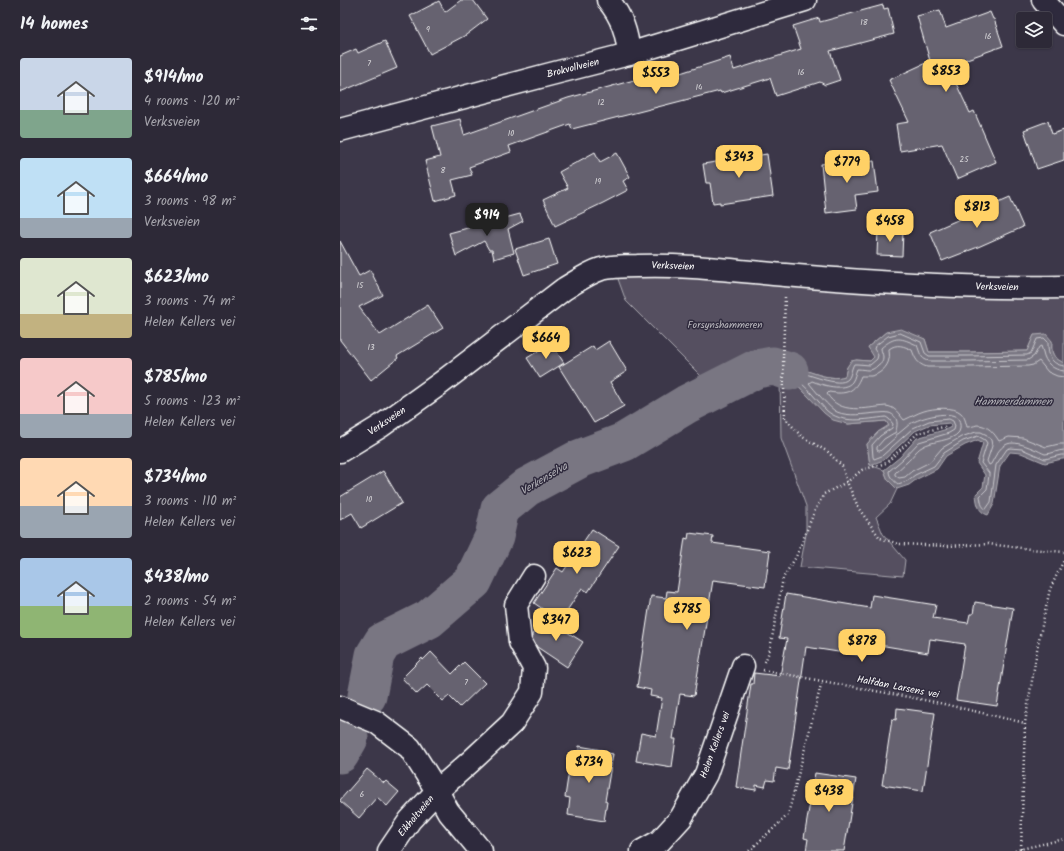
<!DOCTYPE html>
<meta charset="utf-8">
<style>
body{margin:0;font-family:Kalam,sans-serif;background:#393542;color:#f1f3f6;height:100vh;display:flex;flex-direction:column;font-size:15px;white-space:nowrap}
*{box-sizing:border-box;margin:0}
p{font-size:13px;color:#a7a6ad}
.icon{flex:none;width:22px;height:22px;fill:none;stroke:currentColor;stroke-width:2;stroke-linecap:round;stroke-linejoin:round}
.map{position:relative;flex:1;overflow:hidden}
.side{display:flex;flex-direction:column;background:#2d2937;width:340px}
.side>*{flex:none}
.controls{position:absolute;left:676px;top:12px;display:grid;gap:8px}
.controls a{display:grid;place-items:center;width:36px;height:36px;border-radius:4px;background:#2d2937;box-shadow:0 1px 3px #0004,0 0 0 1px #484552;font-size:20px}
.price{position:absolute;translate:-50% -34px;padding:0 9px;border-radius:8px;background:#ffd166;color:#111;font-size:13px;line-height:26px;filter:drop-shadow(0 1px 2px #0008)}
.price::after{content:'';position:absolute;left:50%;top:24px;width:12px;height:9px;margin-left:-6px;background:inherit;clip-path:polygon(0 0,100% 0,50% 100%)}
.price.current{background:#222;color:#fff}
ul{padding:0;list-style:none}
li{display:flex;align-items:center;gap:12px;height:100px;padding:0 20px}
li span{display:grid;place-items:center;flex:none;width:112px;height:80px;border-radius:4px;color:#555}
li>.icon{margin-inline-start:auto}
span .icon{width:48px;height:48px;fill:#fffc;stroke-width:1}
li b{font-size:17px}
h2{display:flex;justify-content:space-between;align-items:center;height:48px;padding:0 20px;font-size:17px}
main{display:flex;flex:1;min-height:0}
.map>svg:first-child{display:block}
.green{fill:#555060;stroke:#aaa8b0}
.water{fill:#797682;stroke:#afadb4}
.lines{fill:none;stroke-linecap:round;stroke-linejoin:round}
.shore{stroke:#c9c8cd;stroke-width:1}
.river{stroke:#797682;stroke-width:39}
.building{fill:#666270;stroke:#fff}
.minor-casing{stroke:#fff;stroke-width:25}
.path{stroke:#fff;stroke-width:2.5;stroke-dasharray:1 3;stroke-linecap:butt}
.minor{stroke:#2f2a3d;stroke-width:22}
.labels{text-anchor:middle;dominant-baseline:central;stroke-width:3;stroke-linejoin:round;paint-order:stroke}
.number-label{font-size:8px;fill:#d9d8db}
.street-label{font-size:10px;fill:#fff;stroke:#2f2a3d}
.park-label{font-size:10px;fill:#bbb9bf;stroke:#2f2a3d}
.water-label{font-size:11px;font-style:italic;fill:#b5b4ba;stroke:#2f2a3d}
</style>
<main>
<section class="side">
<h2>14 homes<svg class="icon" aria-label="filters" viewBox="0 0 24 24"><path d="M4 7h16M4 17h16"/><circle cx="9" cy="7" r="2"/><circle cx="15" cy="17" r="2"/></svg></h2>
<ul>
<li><span style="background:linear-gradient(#c9d6e8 65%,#7fa58c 0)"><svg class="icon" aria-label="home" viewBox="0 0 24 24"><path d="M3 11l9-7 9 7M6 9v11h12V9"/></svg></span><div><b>$914/mo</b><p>4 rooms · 120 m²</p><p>Verksveien</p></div></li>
<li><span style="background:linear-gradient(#bfe0f5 75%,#9aa5b1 0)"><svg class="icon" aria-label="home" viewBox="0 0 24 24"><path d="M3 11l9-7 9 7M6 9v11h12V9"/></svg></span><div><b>$664/mo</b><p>3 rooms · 98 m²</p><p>Verksveien</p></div></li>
<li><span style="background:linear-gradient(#dfe7d0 70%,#c2b280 0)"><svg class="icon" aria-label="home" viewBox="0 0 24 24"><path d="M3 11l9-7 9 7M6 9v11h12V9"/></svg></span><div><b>$623/mo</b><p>3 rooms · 74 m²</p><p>Helen Kellers vei</p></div></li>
<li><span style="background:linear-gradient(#f6c9c9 70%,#9aa5b1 0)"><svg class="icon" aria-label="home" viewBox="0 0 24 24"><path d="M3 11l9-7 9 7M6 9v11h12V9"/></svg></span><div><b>$785/mo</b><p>5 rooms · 123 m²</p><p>Helen Kellers vei</p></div></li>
<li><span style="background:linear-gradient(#ffd9b3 60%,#9aa5b1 0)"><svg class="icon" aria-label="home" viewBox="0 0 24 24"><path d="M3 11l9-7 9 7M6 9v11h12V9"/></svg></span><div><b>$734/mo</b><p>3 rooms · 110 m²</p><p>Helen Kellers vei</p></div></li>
<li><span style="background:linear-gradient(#a9c7e8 60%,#8fb573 0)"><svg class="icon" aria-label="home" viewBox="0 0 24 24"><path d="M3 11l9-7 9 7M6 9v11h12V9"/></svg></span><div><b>$438/mo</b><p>2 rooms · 54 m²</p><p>Helen Kellers vei</p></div></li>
</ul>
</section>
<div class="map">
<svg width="724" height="851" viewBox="0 0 724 851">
<rect width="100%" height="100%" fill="#3c3749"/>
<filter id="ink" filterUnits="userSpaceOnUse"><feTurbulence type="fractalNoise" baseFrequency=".025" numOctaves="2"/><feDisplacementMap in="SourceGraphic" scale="8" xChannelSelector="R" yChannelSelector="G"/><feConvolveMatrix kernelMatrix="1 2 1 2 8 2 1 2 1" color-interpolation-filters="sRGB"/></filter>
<g filter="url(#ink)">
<g class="green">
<path d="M 289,268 L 724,287 L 724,363 C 712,357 711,353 712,341 L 694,335 L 687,351 L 628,352 L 589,352 L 585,339 L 546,332 L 528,347 L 535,357 L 530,361 L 516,360 L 507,367 L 505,376 L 498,378 L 483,376 L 451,366 L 449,371 L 433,366 L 416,369 L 375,390 L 286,301 L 278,279 Z"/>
<polygon points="448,375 469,397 508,424 546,421 549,425 538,432 527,444 530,465 544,470 548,480 557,489 550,504 536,517 543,534 565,560 563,576 460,567 466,534 466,506 441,438 440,379"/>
</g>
<path class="water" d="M 561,329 L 585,339 L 589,352 L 628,352 L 687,351 L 694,335 L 706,334 L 712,341 C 711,353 712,357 724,363 L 724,459 L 722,459 L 705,463 L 681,453 L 670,452 L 660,466 L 654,504 L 648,515 C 638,512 637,504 636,494 L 643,487 L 645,475 L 637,463 L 643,443 L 638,440 L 625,445 L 606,456 L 597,469 L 577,479 L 569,485 L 557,489 L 548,480 L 544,470 L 560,457 L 577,438 L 607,429 L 611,427 L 610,423 L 589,425 L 575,431 L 544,460 L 530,465 L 527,444 L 538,432 L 549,426 L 546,421 L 508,424 L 493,420 L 484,413 L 469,397 L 448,375 L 450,366 C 468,369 487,382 505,376 L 507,367 L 511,361 L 516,360 L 530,361 L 534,357 L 528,347 L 546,332 Z"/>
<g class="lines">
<g class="shore">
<path d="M 724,366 C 710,364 708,355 708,342 L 704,338 L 697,339 L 691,353 L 687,355 L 628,356 L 589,356 L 585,353 L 581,342 L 560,333 L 548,336 L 535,346 L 534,349 L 538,355 L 537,359 L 530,365 L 517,364 L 514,364 C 511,369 511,376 508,379 C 499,389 466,372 454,371 L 453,374 C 458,381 466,387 472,394 C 477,399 481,405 486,410 C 502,425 527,419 546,417 L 549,419 L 553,424 L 552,428 L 540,436 L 532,445 L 533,457 L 534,459 L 542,456 L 573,428 L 589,421 L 609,419 L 613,421 L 615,426 L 614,430 L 609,433 L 579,442 L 563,459 L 549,471 C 549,477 554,481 558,484 L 567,481 L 575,475 L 594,466 L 604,453 L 623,441 L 638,436 L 645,440 L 647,443 L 641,463 L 649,473 L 649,475 L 647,489 L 640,496 C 641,501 641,507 646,509 L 651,502 L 656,465 L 667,449 L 670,448 L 682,449 L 705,459 L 721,455 L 724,455"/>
<path d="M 724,371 C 713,370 705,363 703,352 C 702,350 702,348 701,346 L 699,347 L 694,356 L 688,360 L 628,361 L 589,361 C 580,359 580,352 577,345 C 561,338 556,335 541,348 C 541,351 543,354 543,357 C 543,361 541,363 538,365 C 531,373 526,369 517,369 C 515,373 515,378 512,382 C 504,392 482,385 472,381 L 469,383 C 474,389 490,409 497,412 C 509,417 524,414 537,413 C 541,413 545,412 549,413 C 559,416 558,426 555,433 L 554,433 L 544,439 L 537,447 L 537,450 L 539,451 L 540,451 L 556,437 L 556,434 L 558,434 C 562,431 566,427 570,424 C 579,418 613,408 619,420 C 620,423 621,428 619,432 C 612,442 592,440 582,447 C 576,450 572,458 567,462 C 563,466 559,469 555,473 L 555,475 L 559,478 L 565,477 L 572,471 L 590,462 L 602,448 L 621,437 L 636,432 L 641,432 L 647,435 L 651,440 L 652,446 L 647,461 L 649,465 L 651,464 C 663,440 670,439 694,449 C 697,450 702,453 705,454 C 712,454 718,450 724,450"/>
<path d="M 724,377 L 717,376 L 708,372 L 699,361 L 693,365 L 688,366 L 628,367 L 587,367 C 577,364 575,358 572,350 C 564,346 557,343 549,349 C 549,352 550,356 549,359 C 548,367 539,375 531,376 C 528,376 525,376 521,376 C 515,392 506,395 489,392 L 487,394 C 500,415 525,408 546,406 C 555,407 558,413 564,420 C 571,417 577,413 584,411 C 593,408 614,406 621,413 C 625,417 626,423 627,427 C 630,427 634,426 637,425 C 648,425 654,433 659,441 L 669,437 L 683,438 L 706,447 L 719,444 L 724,444"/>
</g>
<g class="river">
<polyline points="27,696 35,655 43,642 89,619 133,581 154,537 160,509 187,487 239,459 284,442 347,404 416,369 433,366 449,371"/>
<polyline points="0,754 9,738"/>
</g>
</g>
<g class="building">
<polygon points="121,0 133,0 147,19 126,35 90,54 70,16 99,1 105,12"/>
<polygon points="543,5 544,9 548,8 554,34 490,51 500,80 485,85 480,82 436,96 430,78 381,93 380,91 232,129 230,124 169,146 171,152 129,167 132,175 112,180 116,195 95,201 85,161 100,157 92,126 120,119 124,135 228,98 298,79 300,86 390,57 394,70 461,49 453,26 479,18 480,22"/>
<polygon points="600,10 606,28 650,12 653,19 654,19 663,46 613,64 618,74 613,77 630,113 634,111 656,162 617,179 602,144 560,151 556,124 569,122 549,80 590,61 577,16"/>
<polygon points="45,41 57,68 0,92 0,56 16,49 18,53"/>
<polygon points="708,121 712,134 724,130 724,160 697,169 684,130"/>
<polygon points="255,152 260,162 277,153 290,177 283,181 288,190 263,203 215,226 203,200 228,188 219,172"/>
<polygon points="427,154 433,196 380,204 380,202 373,203 370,183 366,183 363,164"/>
<polygon points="513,160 513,163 534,161 538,192 515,195 517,209 486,213 481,164"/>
<polygon points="670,197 683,227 638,247 602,261 590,232"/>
<polygon points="180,214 183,221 168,229 174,253 154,259 152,250 149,250 144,241 116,256 109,233"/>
<polygon points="538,230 563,231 562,256 537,255"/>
<polygon points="209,239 217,264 184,275 175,249"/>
<polygon points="0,241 19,276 30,270 43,295 19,307 40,335 88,305 103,328 57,356 58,358 31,380 0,340"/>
<polygon points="269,341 287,371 270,382 284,406 254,423 219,367 253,346 255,350"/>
<polygon points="211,343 224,363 200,378 187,358"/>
<polygon points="43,471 62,503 21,528 12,513 0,520 0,497"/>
<polygon points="252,529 279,546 248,592 242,588 220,621 194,603 217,568 223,572"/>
<polygon points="349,533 373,536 372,543 430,551 425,587 373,580 354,696 340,694 333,739 336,739 332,767 296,761 301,733 316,736 322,698 310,696 311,690 297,687 311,596 326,598 327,591 337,592 345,538 348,539"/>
<polygon points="446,594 530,608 532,595 596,605 593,618 628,623 630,614 633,614 635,602 673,608 657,706 616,700 625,644 590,639 588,653 527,643 524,656 466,647 448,770 436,768 434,781 427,780 425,787 416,785 416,790 396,787 411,684 413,684 414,673 440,676 447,639 439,638"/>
<polygon points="203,617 243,642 227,667 197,647 192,638 192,635"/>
<polygon points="91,652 112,674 124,662 145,683 120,707 109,696 103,701 87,685 77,694 62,678 82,658 83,660"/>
<polygon points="557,708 595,713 583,791 542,785 552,719 556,720"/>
<polygon points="239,746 262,750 262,752 273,754 265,801 267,802 264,821 228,815 230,798 225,797 230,764 236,765"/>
<polygon points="27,769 44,783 46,781 59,792 47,806 37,797 19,818 0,801 0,800"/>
<polygon points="475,773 516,779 504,851 466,851 468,839 464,838"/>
</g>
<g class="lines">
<defs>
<g id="minor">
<path d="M 268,0 C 282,17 287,33 289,54"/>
<polyline points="703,0 724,24"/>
<polyline points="0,130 207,75 289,54 465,0"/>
<path d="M 0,451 L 41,426 L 101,383 L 224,289 C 236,282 248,273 261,269 C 272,266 286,266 297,266 C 347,264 396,271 445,275 C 538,283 631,289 724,287"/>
<polyline points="0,707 36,722 70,748 97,791 70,820 49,851"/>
<polyline points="141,851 108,811 97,791 130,762 172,723 192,692 194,668 180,642 176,605 194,576"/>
<polyline points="302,851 320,841 341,818 366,774 403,666"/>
</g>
</defs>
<use href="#minor" class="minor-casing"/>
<g class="path">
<polyline points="445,297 443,358 445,418 461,436 488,452 502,466 507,482 522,470 546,463 578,433 608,426"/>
<polyline points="425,662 430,649 443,578 456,557 475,510 484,494 507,482 519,509 540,538 559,544 607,546 648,544 690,549 724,552"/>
<polyline points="423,670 595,702 685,723"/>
<polyline points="681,849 685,723 698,644 710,589 724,560"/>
<polyline points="409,851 448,815 482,681"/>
<polyline points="675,851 681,849 724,839"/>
</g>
<use href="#minor" class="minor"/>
</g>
</g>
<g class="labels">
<g class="number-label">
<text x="524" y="22">18</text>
<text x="88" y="29">9</text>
<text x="648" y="36">16</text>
<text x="29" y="63">7</text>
<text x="461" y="72">16</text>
<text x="359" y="87">14</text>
<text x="261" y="102">12</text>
<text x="171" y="133">10</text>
<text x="624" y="159">25</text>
<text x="103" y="170">8</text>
<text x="258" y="181">19</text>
<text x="20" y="285">15</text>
<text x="31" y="347">13</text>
<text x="29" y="499">10</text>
<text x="126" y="682">7</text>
<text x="22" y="794">6</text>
</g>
<g class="street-label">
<text transform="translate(233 68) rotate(-14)">Brokvollveien</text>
<text transform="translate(333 266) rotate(2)">Verksveien</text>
<text transform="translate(657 287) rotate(1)">Verksveien</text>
<text transform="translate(47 421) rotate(-34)">Verksveien</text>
<text transform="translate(558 687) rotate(11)">Halfdan Larsens vei</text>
<text transform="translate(375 745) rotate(-70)">Helen Kellers vei</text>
<text transform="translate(76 816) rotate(-50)">Eikholtveien</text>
</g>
<g class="park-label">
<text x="385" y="325">Forsynshammeren</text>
</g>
<g class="water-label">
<text x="673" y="402">Hammerdammen</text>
<text transform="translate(204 479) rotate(-31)">Verkenselva</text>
</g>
</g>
</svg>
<div class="controls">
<a><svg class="icon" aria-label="layers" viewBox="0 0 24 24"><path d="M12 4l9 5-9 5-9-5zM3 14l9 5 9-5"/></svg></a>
</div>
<b class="price" style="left:606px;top:93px">$853</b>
<b class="price" style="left:316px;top:95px">$553</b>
<b class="price" style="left:399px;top:179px">$343</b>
<b class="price" style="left:507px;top:184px">$779</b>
<b class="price" style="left:637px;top:229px">$813</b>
<b class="price current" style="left:147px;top:237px">$914</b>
<b class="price" style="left:550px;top:243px">$458</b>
<b class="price" style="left:206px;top:360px">$664</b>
<b class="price" style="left:237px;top:575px">$623</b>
<b class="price" style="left:347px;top:631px">$785</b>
<b class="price" style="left:216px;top:642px">$347</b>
<b class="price" style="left:522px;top:663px">$878</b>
<b class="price" style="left:249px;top:784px">$734</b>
<b class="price" style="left:489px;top:813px">$438</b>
</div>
</main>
